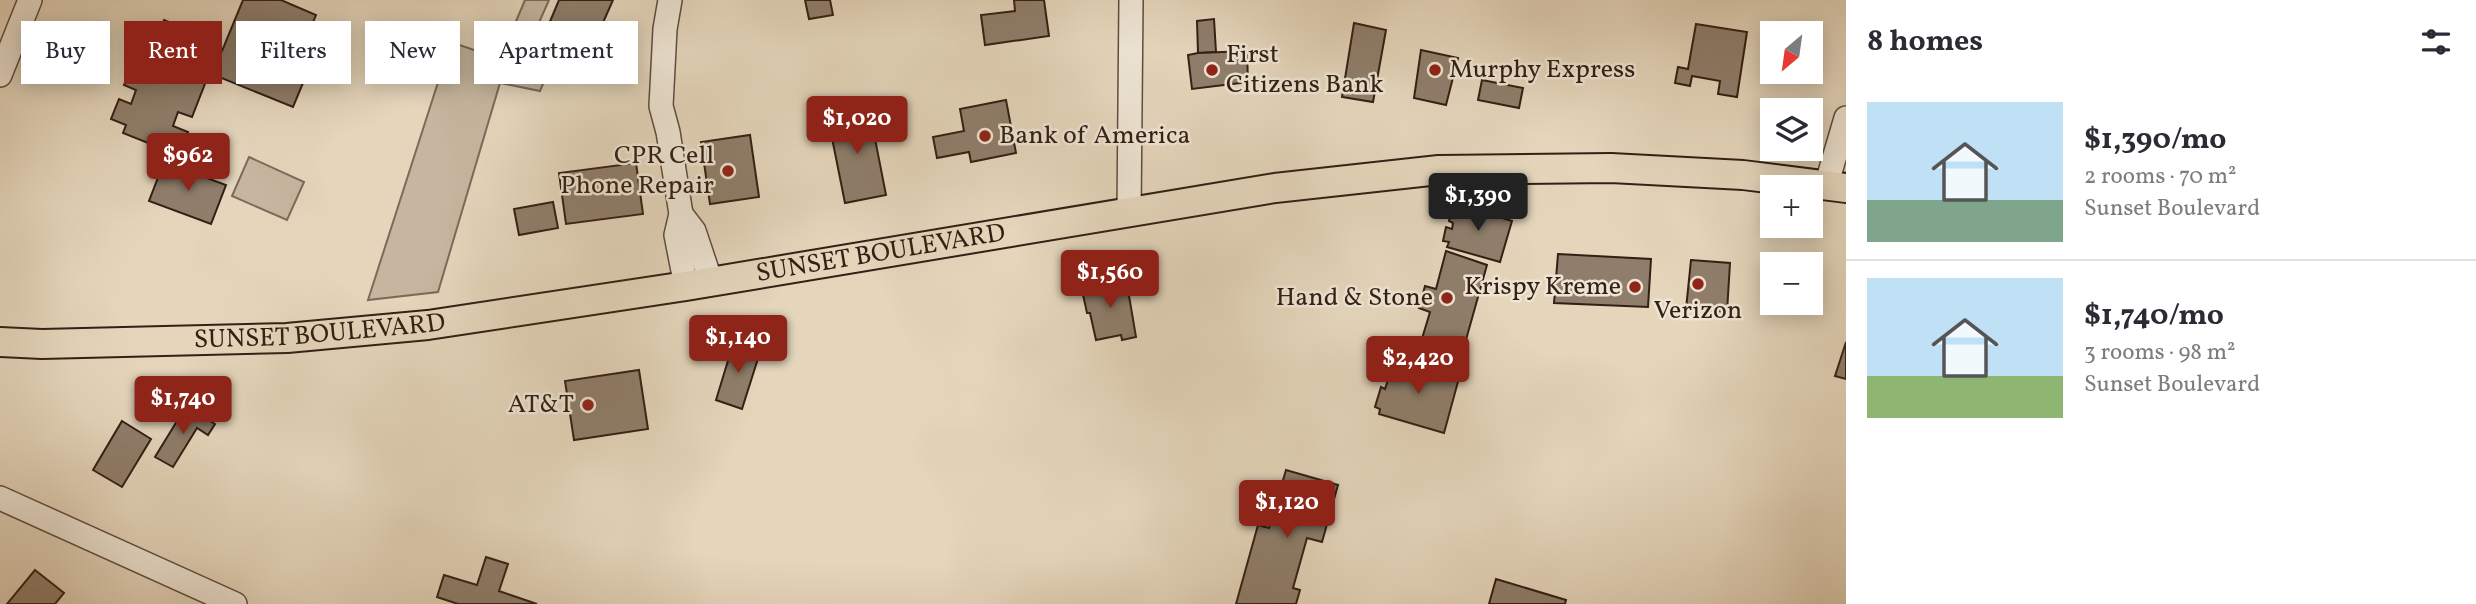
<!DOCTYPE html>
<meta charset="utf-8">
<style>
body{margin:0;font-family:Vollkorn,serif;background:#f7f7f7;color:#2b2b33;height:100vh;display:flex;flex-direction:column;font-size:26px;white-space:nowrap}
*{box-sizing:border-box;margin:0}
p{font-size:23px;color:#7c7c81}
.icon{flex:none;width:38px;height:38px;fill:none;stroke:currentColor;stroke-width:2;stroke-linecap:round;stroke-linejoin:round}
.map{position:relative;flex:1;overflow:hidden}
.sheet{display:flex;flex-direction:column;background:#fff;width:630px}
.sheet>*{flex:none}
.top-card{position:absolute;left:21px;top:21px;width:665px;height:63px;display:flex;gap:14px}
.needle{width:46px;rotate:209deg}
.buttons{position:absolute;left:1760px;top:21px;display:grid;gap:14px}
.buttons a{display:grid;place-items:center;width:63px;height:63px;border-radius:0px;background:#fff;box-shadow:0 4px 18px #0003;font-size:35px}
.price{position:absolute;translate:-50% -60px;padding:0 16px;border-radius:7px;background:#8f2418;color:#fff;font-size:23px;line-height:46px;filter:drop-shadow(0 2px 4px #0008)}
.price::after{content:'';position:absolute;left:50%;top:42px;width:21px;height:16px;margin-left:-10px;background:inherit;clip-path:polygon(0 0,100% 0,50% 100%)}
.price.on{background:#222;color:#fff}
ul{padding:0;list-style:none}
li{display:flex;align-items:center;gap:21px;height:175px;padding:0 21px}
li+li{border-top:2px solid #e1e1e2}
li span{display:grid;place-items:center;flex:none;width:196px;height:140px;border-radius:0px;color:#555}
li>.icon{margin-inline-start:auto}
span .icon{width:84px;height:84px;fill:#fffc;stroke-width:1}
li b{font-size:30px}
h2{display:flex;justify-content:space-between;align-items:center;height:84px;padding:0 21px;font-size:30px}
.chip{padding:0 24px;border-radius:0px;background:#fff;box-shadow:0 4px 18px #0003;font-size:24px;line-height:63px}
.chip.on{background:#8f2418;color:#fff}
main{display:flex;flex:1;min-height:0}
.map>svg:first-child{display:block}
.green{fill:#c6b69f;stroke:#7c6a5a;stroke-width:2}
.building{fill:#8f7e6b;stroke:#331f14;stroke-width:2}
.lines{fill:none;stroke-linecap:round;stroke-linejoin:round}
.minor-casing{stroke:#5f4c3e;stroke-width:26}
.major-casing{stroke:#331f14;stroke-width:32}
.minor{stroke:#ede4d3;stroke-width:23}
.major{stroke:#e4d5bb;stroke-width:28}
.poi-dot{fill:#8f2418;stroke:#ede4d3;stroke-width:2.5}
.labels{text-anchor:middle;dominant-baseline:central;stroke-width:5;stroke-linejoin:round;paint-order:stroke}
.poi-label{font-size:26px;fill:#331f14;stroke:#ede4d3;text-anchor:end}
.street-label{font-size:26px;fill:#331f14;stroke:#ede4d3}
</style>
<main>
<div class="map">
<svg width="1846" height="604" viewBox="0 0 1846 604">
<rect width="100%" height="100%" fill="#e4d5bb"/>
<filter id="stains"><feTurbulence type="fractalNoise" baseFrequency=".00286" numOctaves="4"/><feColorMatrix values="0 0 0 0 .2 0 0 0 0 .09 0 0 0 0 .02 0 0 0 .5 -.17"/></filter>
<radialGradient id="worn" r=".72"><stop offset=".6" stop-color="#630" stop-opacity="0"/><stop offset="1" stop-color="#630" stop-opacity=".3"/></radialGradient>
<g class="green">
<polygon points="525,0 549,0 533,36 557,50 540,91 500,83 438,292 368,300 451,42 500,59"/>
<polygon points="249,157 304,182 287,220 232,196"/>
</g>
<g class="building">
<polygon points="243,0 281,0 316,15 310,30 323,35 293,107 197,68 206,44 222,51"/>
<polygon points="559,0 613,0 591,50 546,31"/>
<polygon points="805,0 830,0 833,15 809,19"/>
<polygon points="1014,0 1044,0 1049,36 985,45 981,15 1015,11"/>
<polygon points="1214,19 1216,52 1198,53 1197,21"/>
<polygon points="164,20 206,37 193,70 208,76 192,117 178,112 173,126 188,132 182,147 166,141 163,149 123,133 126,125 111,119 119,99 131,104 136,90 124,85 139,48 151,53"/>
<polygon points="1354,23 1386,30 1373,102 1342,97"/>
<polygon points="1696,24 1747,32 1737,97 1718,94 1720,81 1692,76 1690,86 1675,83 1678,67 1688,69"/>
<polygon points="1421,50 1458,58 1446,105 1414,98"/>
<polygon points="1247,51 1248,82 1192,89 1188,55 1198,53"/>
<polygon points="1482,80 1523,88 1519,108 1478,100"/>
<polygon points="1006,100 1016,153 971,162 969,152 937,158 933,137 964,131 960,109"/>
<polygon points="1766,102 1800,104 1800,110 1773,110 1773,123 1765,122"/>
<polygon points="861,106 863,119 871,118 886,195 845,203 830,128 840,126 837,111"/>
<polygon points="750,135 759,197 710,204 701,142"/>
<polygon points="164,162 226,185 211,224 149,201"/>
<polygon points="636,163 643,214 566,224 559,173"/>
<polygon points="553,202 558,228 519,235 514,209"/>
<polygon points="1463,206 1512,221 1500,262 1447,247 1449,242 1443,241 1446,227 1452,229 1453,223 1449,221 1452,207 1461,210"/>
<polygon points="1446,251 1487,265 1462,354 1421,342 1430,312 1419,308 1425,286 1436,289"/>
<polygon points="1558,254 1651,259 1648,307 1554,303"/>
<polygon points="1691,260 1730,263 1727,312 1686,309"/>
<polygon points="1126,278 1136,337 1122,340 1121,335 1096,340 1090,313 1087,313 1082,290 1090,288 1089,286"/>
<polygon points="734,341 761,349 742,409 716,400"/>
<polygon points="1846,342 1846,379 1835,376"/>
<polygon points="1400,360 1459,378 1444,433 1379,414 1380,409 1375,407 1381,387 1385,389 1393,364 1398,365"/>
<polygon points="639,370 648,429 574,440 565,381"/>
<polygon points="185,408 194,413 195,412 215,424 208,435 197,428 173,467 155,457"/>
<polygon points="122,421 151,439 122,487 93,470"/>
<polygon points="1286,470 1338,485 1322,542 1307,538 1293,588 1300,590 1296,604 1236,604 1258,525 1269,528"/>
<polygon points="486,557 508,564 499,591 537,604 458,604 437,597 444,575 477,585"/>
<polygon points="35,570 64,593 55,604 7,604"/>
<polygon points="1496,579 1566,600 1565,604 1489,604"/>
</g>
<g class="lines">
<defs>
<g id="minor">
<polyline points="670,0 665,29 661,106 668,132 681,214 676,235 686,286"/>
<polyline points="0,75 30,0"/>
<polyline points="1826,186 1846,118"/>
<polyline points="1129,213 1131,0"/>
<polyline points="681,214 694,231 711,282"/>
<polyline points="0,498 235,604"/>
</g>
<g id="major">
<path id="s1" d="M 0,342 L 42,344 L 287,338 L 428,325 L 686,286 L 1275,188 L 1439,170 L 1611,168 L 1743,175 L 1846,188"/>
</g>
</defs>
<use href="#minor" class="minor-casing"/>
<use href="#major" class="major-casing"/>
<use href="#minor" class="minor"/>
<use href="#major" class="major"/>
</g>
<g class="poi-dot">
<circle cx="1212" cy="70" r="7"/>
<circle cx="1435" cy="70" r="7"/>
<circle cx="985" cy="136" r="7"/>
<circle cx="728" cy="171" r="7"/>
<circle cx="1698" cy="284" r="7"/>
<circle cx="1635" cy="287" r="7"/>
<circle cx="1447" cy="298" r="7"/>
<circle cx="588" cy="405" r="7"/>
</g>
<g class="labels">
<g class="poi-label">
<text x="1226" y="55" text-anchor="start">First<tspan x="1226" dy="30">Citizens Bank</tspan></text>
<text x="1449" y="70" text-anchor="start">Murphy Express</text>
<text x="999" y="136" text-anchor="start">Bank of America</text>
<text x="714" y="156">CPR Cell<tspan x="714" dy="30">Phone Repair</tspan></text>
<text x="1621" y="287">Krispy Kreme</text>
<text x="1433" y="298">Hand &amp; Stone</text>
<text x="1698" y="311" text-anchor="middle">Verizon</text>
<text x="574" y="405">AT&amp;T</text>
</g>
<g class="street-label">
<text stroke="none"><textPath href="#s1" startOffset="887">SUNSET BOULEVARD</textPath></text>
<text stroke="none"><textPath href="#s1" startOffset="320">SUNSET BOULEVARD</textPath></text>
</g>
</g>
<rect width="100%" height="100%" filter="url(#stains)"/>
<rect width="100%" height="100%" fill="url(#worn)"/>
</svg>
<div class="buttons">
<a><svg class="needle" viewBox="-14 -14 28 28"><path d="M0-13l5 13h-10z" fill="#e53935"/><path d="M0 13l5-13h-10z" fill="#7c7c81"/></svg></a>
<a><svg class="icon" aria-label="layers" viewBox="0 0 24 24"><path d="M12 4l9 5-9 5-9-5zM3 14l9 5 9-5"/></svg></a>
<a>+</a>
<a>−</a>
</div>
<b class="price" style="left:857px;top:156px">$1,020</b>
<b class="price" style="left:188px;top:193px">$962</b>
<b class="price on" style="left:1478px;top:233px">$1,390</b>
<b class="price" style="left:1110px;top:310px">$1,560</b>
<b class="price" style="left:738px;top:375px">$1,140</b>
<b class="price" style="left:1418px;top:396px">$2,420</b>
<b class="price" style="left:183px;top:436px">$1,740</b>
<b class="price" style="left:1287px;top:540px">$1,120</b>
<div class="top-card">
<a class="chip">Buy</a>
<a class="chip on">Rent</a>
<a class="chip">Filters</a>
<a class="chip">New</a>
<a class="chip">Apartment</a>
</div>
</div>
<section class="sheet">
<h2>8 homes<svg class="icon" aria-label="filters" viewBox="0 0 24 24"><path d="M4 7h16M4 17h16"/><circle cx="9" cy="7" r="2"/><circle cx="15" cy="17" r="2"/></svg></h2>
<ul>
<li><span style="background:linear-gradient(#bfe0f5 70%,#7fa58c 0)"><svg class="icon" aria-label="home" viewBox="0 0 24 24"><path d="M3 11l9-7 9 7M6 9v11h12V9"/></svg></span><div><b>$1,390/mo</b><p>2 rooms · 70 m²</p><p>Sunset Boulevard</p></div></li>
<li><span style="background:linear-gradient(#bfe0f5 70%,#8fb573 0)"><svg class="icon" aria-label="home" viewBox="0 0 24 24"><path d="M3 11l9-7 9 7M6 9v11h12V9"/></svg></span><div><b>$1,740/mo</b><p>3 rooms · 98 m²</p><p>Sunset Boulevard</p></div></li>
</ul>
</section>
</main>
